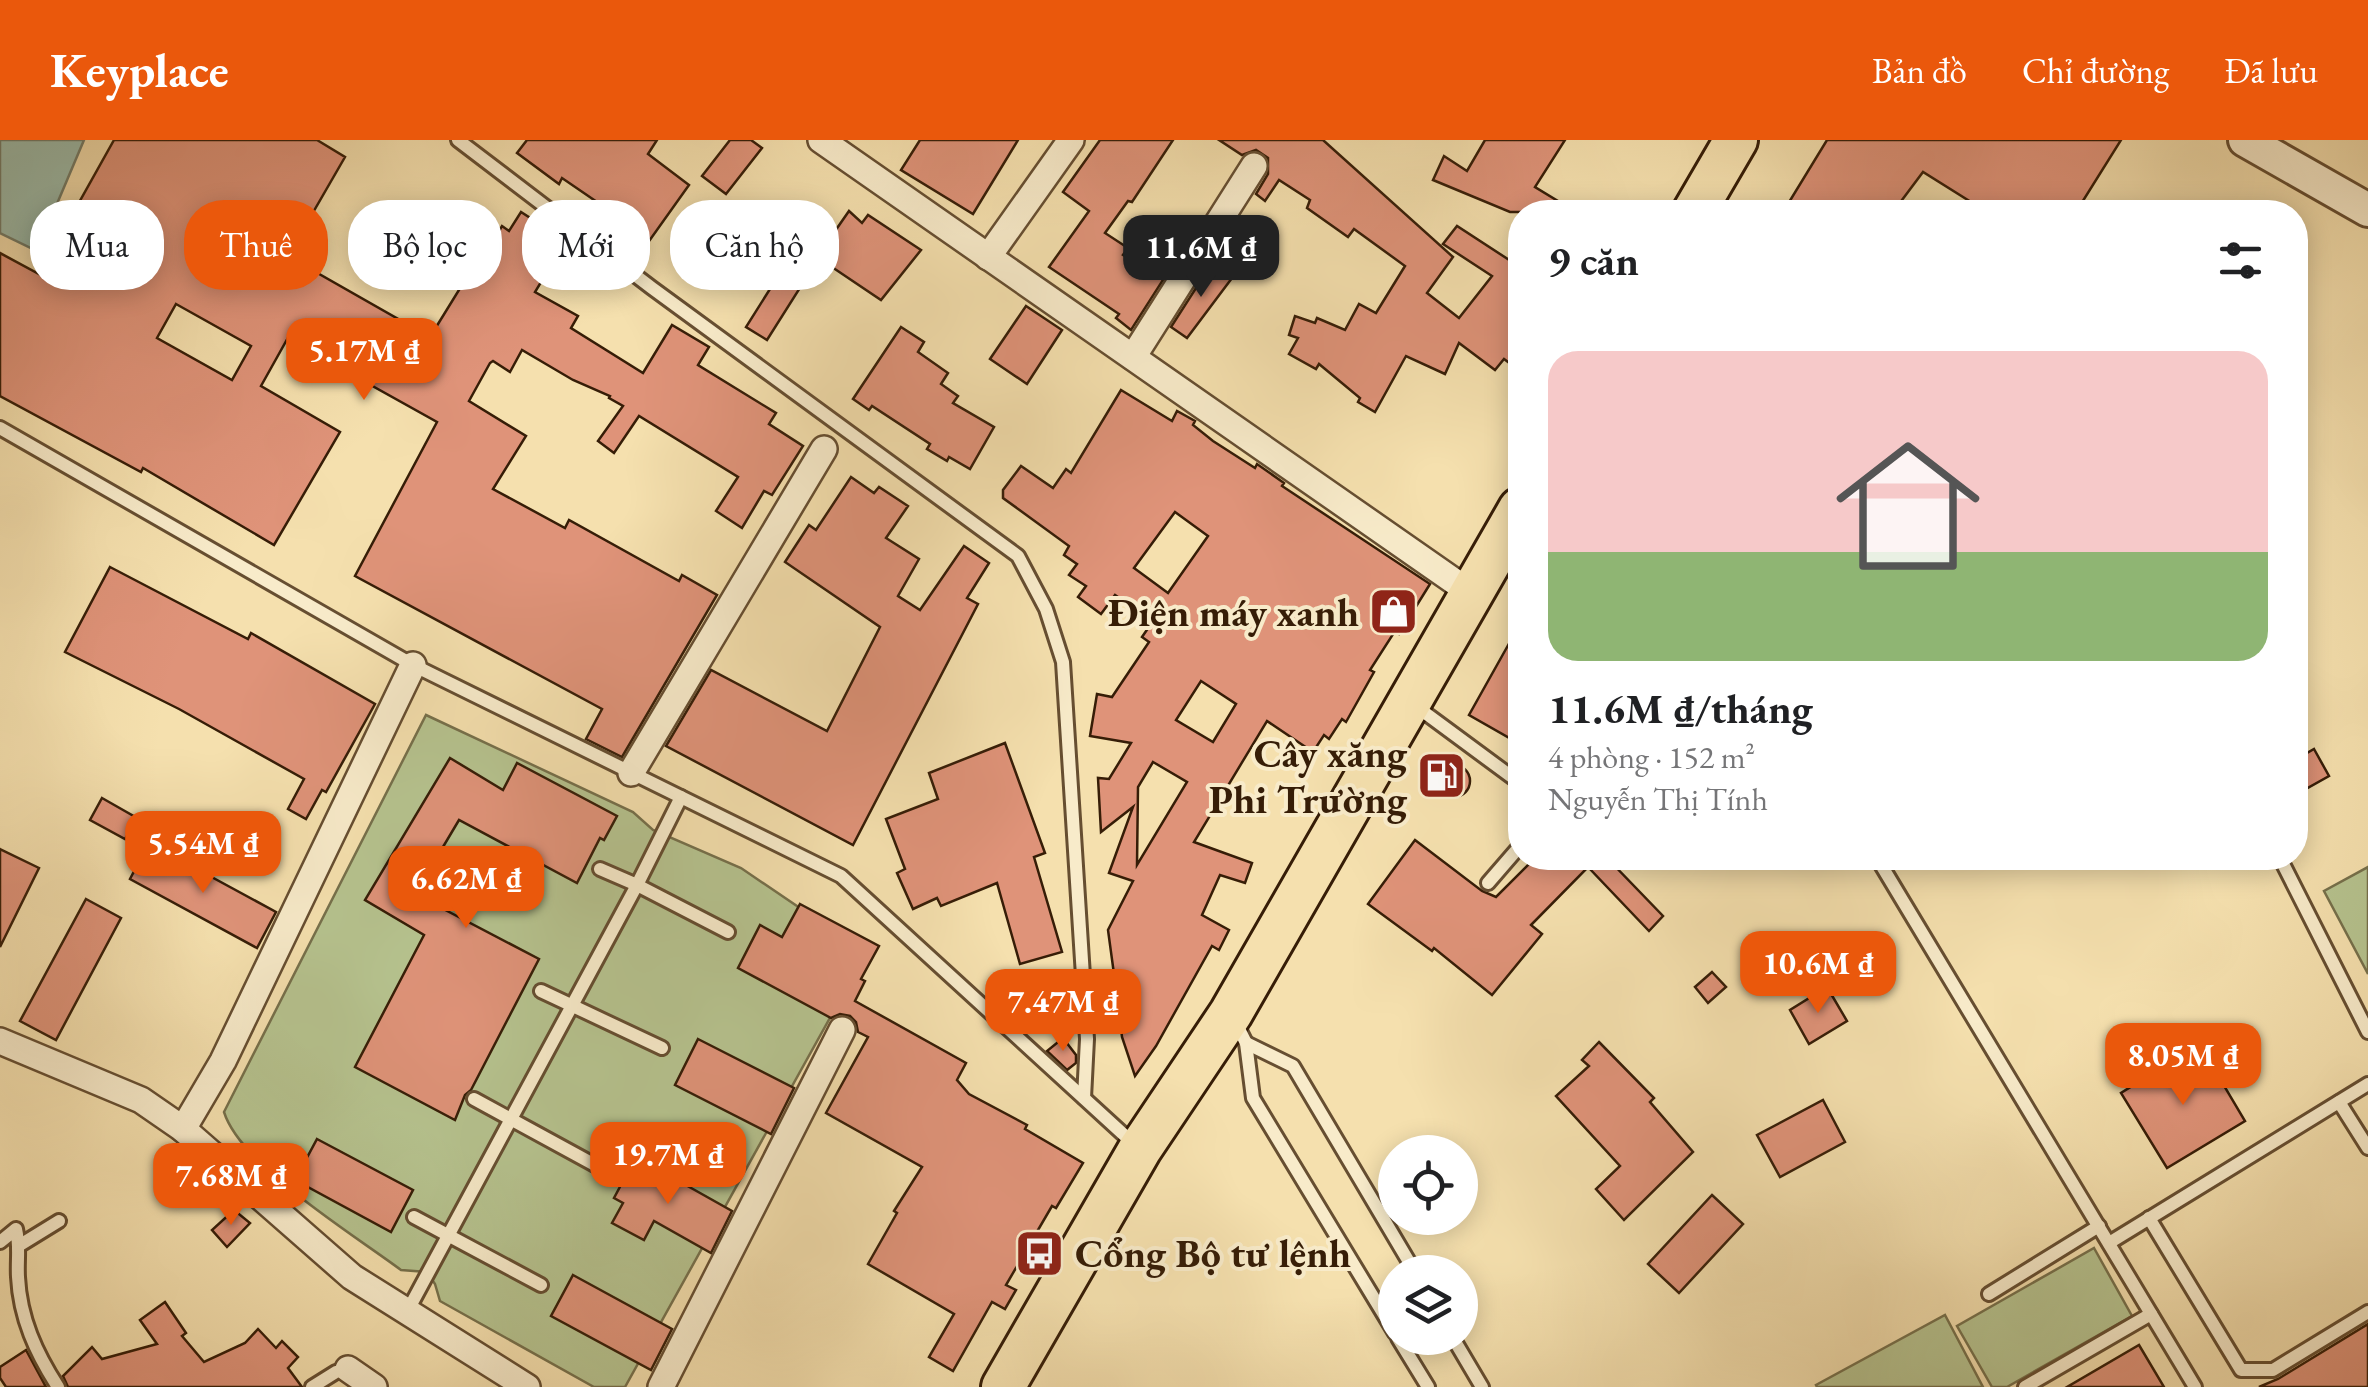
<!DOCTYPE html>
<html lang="vi">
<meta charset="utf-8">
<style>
body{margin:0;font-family:"EB Garamond",serif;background:#f2f2f2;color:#202124;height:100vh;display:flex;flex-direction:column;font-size:38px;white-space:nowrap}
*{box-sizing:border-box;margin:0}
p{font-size:32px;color:#757577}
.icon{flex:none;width:55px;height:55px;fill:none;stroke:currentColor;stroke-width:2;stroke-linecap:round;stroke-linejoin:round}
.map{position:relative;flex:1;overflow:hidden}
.drawer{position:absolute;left:1508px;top:60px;width:800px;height:670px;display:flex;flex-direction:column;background:#fff;border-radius:40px;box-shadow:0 5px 25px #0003}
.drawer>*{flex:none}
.guide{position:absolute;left:30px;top:60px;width:950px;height:90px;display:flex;gap:20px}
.tools{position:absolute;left:1378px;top:995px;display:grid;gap:20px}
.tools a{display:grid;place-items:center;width:100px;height:100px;border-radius:50%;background:#fff;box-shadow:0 5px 25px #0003;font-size:50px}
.price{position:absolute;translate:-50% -85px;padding:0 22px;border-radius:20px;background:#ea580c;color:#fff;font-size:32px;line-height:65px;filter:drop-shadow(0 2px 5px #0008)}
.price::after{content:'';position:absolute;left:50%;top:60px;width:30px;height:22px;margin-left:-15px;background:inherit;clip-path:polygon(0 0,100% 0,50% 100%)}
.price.on{background:#222;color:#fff}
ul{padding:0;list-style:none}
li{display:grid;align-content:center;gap:20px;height:530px;padding:0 40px}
li span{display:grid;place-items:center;height:310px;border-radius:30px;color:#555}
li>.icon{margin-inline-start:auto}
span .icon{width:180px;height:180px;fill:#fffc;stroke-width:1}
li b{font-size:42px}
h2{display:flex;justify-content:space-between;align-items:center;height:120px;padding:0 40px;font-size:42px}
.tag{padding:0 35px;border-radius:40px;background:#fff;box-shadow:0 5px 25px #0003;font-size:35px;line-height:90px}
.tag.on{background:#ea580c;color:#fff}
header{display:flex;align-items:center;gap:60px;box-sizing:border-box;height:140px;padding:0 50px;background:#ea580c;color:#fff}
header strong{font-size:48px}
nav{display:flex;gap:55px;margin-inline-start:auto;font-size:35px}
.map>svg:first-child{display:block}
.green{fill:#b6c38f;stroke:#76704b;stroke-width:2.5}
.water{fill:#9cbdac;stroke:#737d6a;stroke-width:2.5}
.building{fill:#df9379;stroke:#361d07;stroke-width:2.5;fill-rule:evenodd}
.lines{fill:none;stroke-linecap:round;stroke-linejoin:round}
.service-casing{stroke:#664e31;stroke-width:18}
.minor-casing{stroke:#664e31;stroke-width:30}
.tertiary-casing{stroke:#664e31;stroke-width:38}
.trunk-casing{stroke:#361d07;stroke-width:48}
.service{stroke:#f8ebca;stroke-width:12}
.minor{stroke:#f8ebca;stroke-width:25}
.tertiary{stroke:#f8ebca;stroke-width:32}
.trunk{stroke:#f5e0ae;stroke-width:42}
.labels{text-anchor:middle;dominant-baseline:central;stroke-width:8;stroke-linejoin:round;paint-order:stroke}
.poi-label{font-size:40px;font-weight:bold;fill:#361d07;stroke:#f8ebca;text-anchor:end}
</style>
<header>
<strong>Keyplace</strong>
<nav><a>Bản đồ</a><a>Chỉ đường</a><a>Đã lưu</a></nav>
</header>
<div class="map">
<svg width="2368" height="1247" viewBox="0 0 2368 1247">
<rect width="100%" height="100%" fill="#f5e0ae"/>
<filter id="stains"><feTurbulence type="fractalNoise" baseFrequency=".002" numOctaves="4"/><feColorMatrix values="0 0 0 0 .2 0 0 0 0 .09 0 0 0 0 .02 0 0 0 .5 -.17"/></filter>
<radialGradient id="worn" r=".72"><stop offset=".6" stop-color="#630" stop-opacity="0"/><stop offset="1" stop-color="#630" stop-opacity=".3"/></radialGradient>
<g class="green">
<path d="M 426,575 L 633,672 L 653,690 L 741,728 L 866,813 L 625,1247 L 594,1247 L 440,1161 L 435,1144 L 427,1132 L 401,1130 C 353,1094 241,1026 224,972 Z"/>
<polygon points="2368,727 2368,834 2324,751"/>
<polygon points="2094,1108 2132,1176 2007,1247 1992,1247 1957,1186"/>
<polygon points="1945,1175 1983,1247 1817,1247 1816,1245"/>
</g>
<polygon class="water" points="0,0 84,0 37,111 0,93"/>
<g class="building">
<path d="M 114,0 L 317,0 L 345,17 L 296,102 L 315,112 L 307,127 L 430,197 L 483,111 L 486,113 L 502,86 L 509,91 L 521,72 L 558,96 L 547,114 L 555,119 L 535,152 L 578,176 L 571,188 L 643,233 L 672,185 L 709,207 L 698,225 L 776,273 L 769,284 L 803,306 L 772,355 L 764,351 L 742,388 L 716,371 L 738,337 L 639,276 L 614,313 L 598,301 L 623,266 L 609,258 L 610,256 L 573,240 L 522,210 L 510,232 L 493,221 L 490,223 L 469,261 L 526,296 L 493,349 L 565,388 L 569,380 L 679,441 L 682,435 L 717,455 L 622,617 L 586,599 L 602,569 L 355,436 L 437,282 L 360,239 L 367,228 L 294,187 L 261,246 L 340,292 L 274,405 L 143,328 L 141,332 L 0,256 L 0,113 L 39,134 ZM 176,164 L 251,206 L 232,240 L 157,198 Z"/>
<polygon points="527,0 657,0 648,14 689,45 642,111 591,69 597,62 562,38 559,44 517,13"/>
<polygon points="730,0 751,0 762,8 726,54 702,36"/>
<polygon points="920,0 1018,0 973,74 901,30"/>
<polygon points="1100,0 1173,0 1132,62 1128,61 1105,93 1128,108 1123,115 1163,140 1131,190 1116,178 1119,174 1049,127 1089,71 1063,52"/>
<polygon points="1219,0 1323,0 1453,117 1427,153 1459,178 1492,136 1443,104 1457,86 1520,127 1520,231 1504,219 1495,230 1459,203 1445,234 1406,216 1375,272 1358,262 1360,258 1319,224 1316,229 1289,214 1298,198 1289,195 1295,176 1315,183 1317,178 1345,190 1359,164 1376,173 1405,126 1354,89 1348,97 1307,68 1310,60 1279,40 1265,61 1256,54 1268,34 1268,18 1256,10 1242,15"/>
<polygon points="1485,0 1565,0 1535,47 1576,72 1510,72 1433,40 1444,16 1467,31"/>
<polygon points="1827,0 2121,0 2076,72 1987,72 1923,32 1893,72 1783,72"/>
<polygon points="849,71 862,83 868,75 921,110 881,160 817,117"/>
<polygon points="789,119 810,132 767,200 746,187"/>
<polygon points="1212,123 1232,138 1187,198 1171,187"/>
<polygon points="1026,166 1062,190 1027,244 990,219"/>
<polygon points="901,187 924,202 918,212 948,233 941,244 958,256 953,263 994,287 970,329 949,317 947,321 927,309 930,304 872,266 869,270 853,259"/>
<path d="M 1121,250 L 1172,281 L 1177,271 L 1195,281 L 1193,285 L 1213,301 L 1255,328 L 1257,324 L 1284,343 L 1282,346 L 1430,444 L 1399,494 L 1395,491 L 1370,530 L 1374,532 L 1346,582 L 1342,579 L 1329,599 L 1324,595 L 1313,612 L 1267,581 L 1194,702 L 1252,723 L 1245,743 L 1220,735 L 1202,775 L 1229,790 L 1219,810 L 1212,806 L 1156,906 L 1135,936 L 1122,897 L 1117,856 L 1130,845 L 1116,849 L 1108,790 L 1133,741 L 1109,733 L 1133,667 L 1101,692 L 1098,638 L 1109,639 L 1131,603 L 1090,596 L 1097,554 L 1112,557 L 1149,502 L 1142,497 L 1153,481 L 1115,455 L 1101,474 L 1078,457 L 1086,446 L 1069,435 L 1077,424 L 1064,415 L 1069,406 L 1003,358 L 1003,350 L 1021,326 L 1053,348 L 1066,329 L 1071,333 ZM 1175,372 L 1208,396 L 1168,453 L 1134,428 ZM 1201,541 L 1236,564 L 1213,602 L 1176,580 ZM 1153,622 L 1187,642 L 1137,725 L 1138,647 Z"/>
<polygon points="851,337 874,353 879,347 908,366 886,398 919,419 898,456 920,470 964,406 989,423 967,458 978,464 853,705 666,606 711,530 827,591 880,487 785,422 809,385 816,390"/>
<polygon points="110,427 248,499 251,493 375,564 326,652 322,650 306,679 288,669 304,639 179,569 65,512"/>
<polygon points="1520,484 1520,604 1469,575"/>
<polygon points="1005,603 1045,713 1034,717 1062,812 1020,824 997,743 941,766 937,758 913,769 897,733 905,729 886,679 938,659 929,633"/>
<polygon points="2314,609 2329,636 2295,655 2295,620"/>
<polygon points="450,618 503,650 517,623 617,676 604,700 600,698 577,743 459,680 415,754 539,819 471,950 465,955 455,980 355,927 424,795 365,760"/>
<circle cx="1454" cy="641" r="16"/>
<polygon points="102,658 137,678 125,699 90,680"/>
<polygon points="1415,700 1482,751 1496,757 1535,718 1607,718 1663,776 1649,791 1588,727 1531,785 1542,794 1492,855 1434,808 1432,811 1368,764"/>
<polygon points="149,703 276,772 257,808 130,739"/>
<polygon points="0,709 39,728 0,807"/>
<polygon points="86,759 121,778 56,900 20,881"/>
<polygon points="800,764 879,806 861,839 865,841 855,861 966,923 957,940 969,954 1027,985 1025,989 1083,1023 1056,1068 1052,1066 1006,1145 1016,1150 1005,1169 992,1162 953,1231 929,1217 954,1174 868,1124 897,1073 894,1071 922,1027 826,973 868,897 858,892 856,882 850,876 840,874 831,878 738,828 760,785 782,797"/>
<polygon points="1712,832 1726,847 1708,863 1695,847"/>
<polygon points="1827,847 1847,881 1809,904 1790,870"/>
<polygon points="1063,898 1076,915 1076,923 1067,930 1047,911"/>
<polygon points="698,899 794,948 771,994 675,945"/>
<polygon points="1599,902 1654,958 1650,962 1693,1012 1624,1080 1596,1049 1620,1026 1556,956 1589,926 1582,920"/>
<polygon points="2182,915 2229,933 2220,939 2245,981 2167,1028 2121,953"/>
<polygon points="1823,960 1845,1002 1780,1037 1757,995"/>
<polygon points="317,999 413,1050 391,1092 295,1040"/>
<polygon points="636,1017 732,1071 711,1113 654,1081 644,1100 612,1083 623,1063 614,1058"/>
<polygon points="1712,1055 1743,1084 1679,1153 1648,1124"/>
<polygon points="234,1070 250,1083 227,1107 212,1090"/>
<polygon points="573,1135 672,1189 651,1230 551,1176"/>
<polygon points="165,1162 186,1193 182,1196 204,1222 245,1203 258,1189 276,1208 282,1201 298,1217 288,1228 302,1247 68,1247 63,1236 92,1207 102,1219 157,1204 140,1180"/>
<polygon points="2368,1184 2368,1247 2259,1247 2278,1239"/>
<polygon points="2139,1205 2164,1247 2067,1247"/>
<polygon points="26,1210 46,1247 6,1247 0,1238 0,1227"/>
</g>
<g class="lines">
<defs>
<g id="service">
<polyline points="458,0 652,148 1018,416 1046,469 1063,522 1087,899 1084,958"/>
<polyline points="0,288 413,525 841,736 1134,1004"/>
<polyline points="1413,564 1520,643"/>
<polyline points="1877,718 2195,1247"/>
<polyline points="2280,718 2368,892"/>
<polyline points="600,729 637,745 681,657"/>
<polyline points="1488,743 1520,706"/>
<polyline points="541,851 662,908"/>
<polyline points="1234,879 1246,903 1253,958 1395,1193"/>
<polyline points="1246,903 1293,926 1415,1132"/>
<polyline points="474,959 595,1025"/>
<polyline points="2339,962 2368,1008"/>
<polyline points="414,1077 541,1145"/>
<polyline points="2149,1078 2241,1230 2273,1230 2368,1172"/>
<path d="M 0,1102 L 16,1089 C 20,1106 17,1120 18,1137 C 20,1178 36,1213 58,1247"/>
<polyline points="2109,1103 2368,944"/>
<polyline points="20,1105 59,1081"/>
<polyline points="1989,1154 2099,1086"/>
<polyline points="407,1172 637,745 728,792"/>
<polyline points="1398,1198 1428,1247"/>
<polyline points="1453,1198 1482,1247"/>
<polyline points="312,1247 336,1232 348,1229"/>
<polyline points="2025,1247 2151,1174"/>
</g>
<g id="minor">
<polyline points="821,0 1471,453"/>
<polyline points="988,117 1071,0"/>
<polyline points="1133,217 1254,26"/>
<polyline points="413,525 223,921 183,989 352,1137 527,1247"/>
<polyline points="631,633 824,309"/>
<polyline points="0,901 141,960 183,989"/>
<polyline points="348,1229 374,1247"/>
<polyline points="661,1247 842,890"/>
</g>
<polyline id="tertiary" points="2245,0 2368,70"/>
<g id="trunk">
<polyline points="1694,72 1736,0"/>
<polyline points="1003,1247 1140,1009 1231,873 1520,369"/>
</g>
</defs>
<use href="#service" class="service-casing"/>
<use href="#minor" class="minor-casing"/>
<use href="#tertiary" class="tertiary-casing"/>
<use href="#trunk" class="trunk-casing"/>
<use href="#service" class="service"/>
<use href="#minor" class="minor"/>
<use href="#tertiary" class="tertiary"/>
<use href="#trunk" class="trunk"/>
</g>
<defs>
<symbol id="shop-square" viewBox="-11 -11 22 22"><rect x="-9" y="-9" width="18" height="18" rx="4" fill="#8f2418" stroke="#f8ebca"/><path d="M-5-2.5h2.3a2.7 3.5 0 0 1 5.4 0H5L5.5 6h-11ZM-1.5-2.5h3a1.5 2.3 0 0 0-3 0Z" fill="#fff"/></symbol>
<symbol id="fuel-square" viewBox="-11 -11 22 22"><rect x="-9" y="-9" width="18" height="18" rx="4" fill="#8f2418" stroke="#f8ebca"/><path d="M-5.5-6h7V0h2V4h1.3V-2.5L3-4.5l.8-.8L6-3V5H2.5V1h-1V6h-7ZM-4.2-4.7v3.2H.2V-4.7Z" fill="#fff"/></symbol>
<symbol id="bus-square" viewBox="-11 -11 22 22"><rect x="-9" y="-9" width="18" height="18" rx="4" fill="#8f2418" stroke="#f8ebca"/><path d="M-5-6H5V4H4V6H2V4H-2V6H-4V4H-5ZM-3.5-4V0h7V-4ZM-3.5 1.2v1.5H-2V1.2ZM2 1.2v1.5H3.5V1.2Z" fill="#fff"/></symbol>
</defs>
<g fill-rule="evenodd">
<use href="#shop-square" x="1366" y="444" width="55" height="55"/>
<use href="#fuel-square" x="1414" y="608" width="55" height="55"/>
<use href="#bus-square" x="1012" y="1086" width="55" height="55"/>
</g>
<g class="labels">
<g class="poi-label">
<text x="1359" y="472">Điện máy xanh</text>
<text x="1407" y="613">Cây xăng<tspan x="1407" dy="46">Phi Trường</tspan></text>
<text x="1075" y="1113" text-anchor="start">Cổng Bộ tư lệnh</text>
</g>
</g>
<rect width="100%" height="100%" filter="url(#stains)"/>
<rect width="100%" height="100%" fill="url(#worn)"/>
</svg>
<div class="tools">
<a><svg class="icon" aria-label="locate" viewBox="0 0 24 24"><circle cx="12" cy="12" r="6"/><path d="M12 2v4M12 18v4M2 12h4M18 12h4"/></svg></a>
<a><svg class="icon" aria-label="layers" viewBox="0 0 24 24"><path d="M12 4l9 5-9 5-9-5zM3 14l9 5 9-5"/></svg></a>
</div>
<b class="price on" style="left:1201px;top:160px">11.6M ₫</b>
<b class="price" style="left:364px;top:263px">5.17M ₫</b>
<b class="price" style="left:203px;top:756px">5.54M ₫</b>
<b class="price" style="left:466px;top:791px">6.62M ₫</b>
<b class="price" style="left:1818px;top:876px">10.6M ₫</b>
<b class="price" style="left:1063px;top:914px">7.47M ₫</b>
<b class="price" style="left:2183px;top:968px">8.05M ₫</b>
<b class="price" style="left:668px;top:1067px">19.7M ₫</b>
<b class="price" style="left:231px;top:1088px">7.68M ₫</b>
<div class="guide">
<a class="tag">Mua</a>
<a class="tag on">Thuê</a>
<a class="tag">Bộ lọc</a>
<a class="tag">Mới</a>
<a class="tag">Căn hộ</a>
</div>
<section class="drawer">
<h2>9 căn<svg class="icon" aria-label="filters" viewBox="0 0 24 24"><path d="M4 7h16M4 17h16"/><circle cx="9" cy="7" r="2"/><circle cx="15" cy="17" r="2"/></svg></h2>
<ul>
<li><span style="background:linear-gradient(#f6c9c9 65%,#8fb573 0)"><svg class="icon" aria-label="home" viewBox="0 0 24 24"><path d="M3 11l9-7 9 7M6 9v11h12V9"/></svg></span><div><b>11.6M ₫/tháng</b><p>4 phòng · 152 m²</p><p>Nguyễn Thị Tính</p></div></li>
</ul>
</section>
</div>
